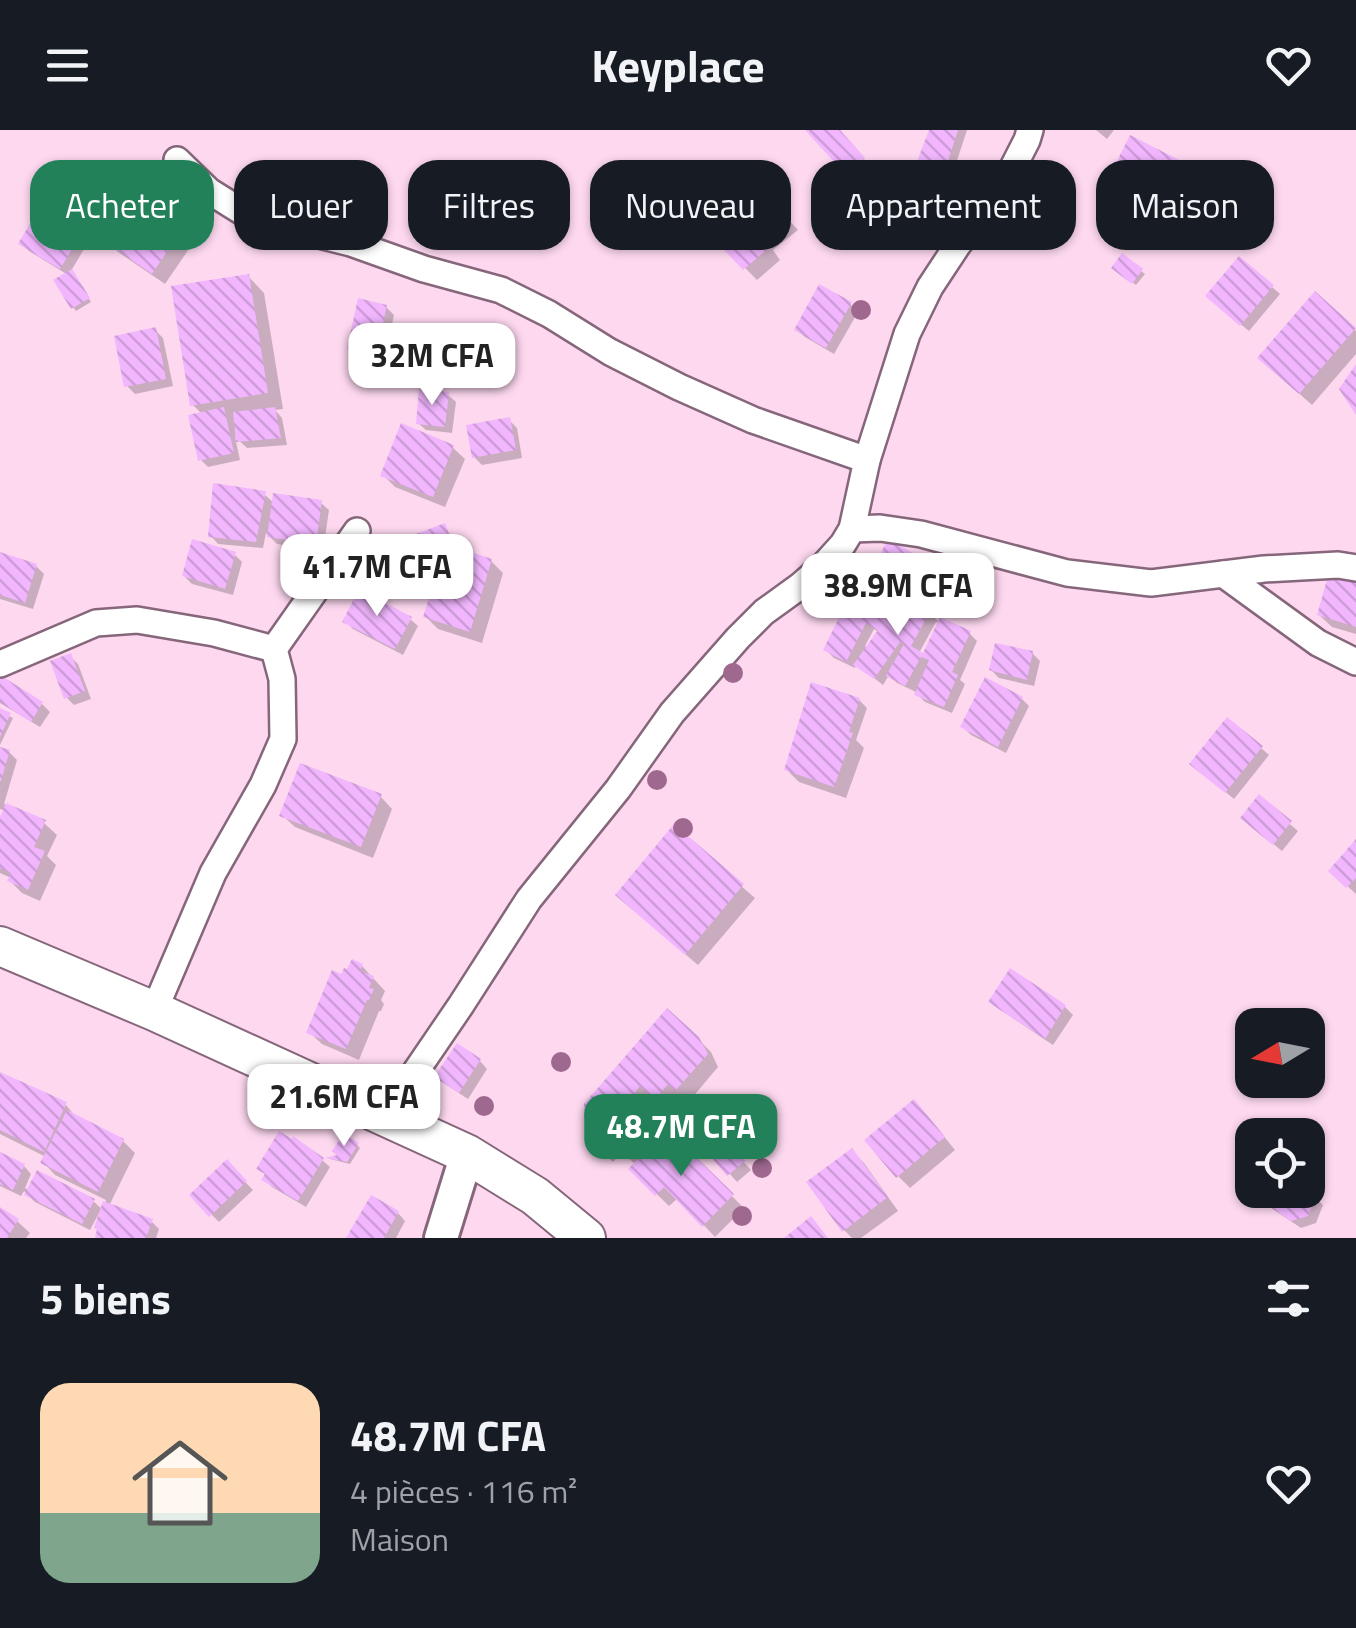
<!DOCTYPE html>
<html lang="fr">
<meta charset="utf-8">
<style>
body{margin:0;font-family:"Titillium Web",sans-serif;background:#242831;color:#f1f3f6;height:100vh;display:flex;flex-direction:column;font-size:38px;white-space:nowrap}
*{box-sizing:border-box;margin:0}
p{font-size:32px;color:#9ea1a6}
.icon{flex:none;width:55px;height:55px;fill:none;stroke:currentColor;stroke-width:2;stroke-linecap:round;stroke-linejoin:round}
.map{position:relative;height:1108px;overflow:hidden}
.details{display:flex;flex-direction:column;background:#171b24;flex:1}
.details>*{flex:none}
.hud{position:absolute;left:30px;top:30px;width:1298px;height:90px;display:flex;gap:20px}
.needle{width:65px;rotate:260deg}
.fabs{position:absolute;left:1235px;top:878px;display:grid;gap:20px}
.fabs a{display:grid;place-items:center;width:90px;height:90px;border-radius:20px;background:#171b24;box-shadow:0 2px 8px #0004;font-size:50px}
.price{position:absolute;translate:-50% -85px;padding:0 22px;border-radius:20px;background:#fff;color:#222;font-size:32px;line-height:65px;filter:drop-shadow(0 2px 5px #0008)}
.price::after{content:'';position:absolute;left:50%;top:60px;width:30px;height:22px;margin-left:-15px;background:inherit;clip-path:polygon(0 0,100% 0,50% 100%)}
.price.active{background:#228159;color:#fff}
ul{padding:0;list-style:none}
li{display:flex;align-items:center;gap:30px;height:250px;padding:0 40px}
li+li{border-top:2px solid #363941}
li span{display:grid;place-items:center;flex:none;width:280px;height:200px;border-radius:30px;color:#555}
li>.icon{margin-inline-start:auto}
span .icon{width:120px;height:120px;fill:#fffc;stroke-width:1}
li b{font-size:42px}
h2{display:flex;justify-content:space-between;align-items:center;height:120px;padding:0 40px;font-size:42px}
.chip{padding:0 35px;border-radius:30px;background:#171b24;box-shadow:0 2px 8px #0004;font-size:35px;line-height:90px}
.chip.active{background:#228159;color:#fff}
header{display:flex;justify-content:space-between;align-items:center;height:130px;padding:0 40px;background:#171b24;font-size:45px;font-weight:700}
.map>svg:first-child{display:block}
.shadow{fill:#0003;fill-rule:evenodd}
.building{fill:url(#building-back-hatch)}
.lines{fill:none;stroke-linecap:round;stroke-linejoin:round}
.minor-casing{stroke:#85667a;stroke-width:30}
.tertiary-casing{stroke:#85667a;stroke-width:38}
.secondary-casing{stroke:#85667a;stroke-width:42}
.minor{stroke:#fff;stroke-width:25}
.tertiary{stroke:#fff;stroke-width:32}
.secondary{stroke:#fff;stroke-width:38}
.tree{fill:#9e688f}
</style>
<header><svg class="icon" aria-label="menu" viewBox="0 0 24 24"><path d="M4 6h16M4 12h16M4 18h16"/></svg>Keyplace<svg class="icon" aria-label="heart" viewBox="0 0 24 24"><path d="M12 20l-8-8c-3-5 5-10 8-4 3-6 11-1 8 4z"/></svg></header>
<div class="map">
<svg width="1356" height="1108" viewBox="0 0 1356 1108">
<defs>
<pattern id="building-back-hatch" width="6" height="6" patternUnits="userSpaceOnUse" patternTransform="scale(2.5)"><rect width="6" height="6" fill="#f1b6fe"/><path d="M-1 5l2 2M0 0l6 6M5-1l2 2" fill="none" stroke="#cf9cda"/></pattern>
</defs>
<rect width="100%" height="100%" fill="#fdd8ef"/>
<g class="shadow">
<polygon points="811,0 838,0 871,37 855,51 810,1"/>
<polygon points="932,0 967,0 953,43 926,40 919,33"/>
<polygon points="1096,0 1114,0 1107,9"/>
<polygon points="1184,35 1191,42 1173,79 1121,52 1113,45"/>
<polygon points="693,38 700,46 710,69 654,92 646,84"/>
<polygon points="769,68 798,100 773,120 780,130 757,150 708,100"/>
<polygon points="180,101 193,113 165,154 118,122 106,109"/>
<polygon points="80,106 87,114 71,141 91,172 76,181 73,177 68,145 29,121 21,113"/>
<polygon points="1123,127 1145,144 1136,155 1115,138"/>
<polygon points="248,146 264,163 283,279 275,280 282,288 287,315 247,318 235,307 240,330 208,337 200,329 202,284 193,275"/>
<polygon points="1272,157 1280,164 1249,201 1216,174"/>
<polygon points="1315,165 1356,201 1356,224 1312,275 1273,240"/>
<polygon points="850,174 858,182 834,224 805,207 797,200"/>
<polygon points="386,177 394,185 384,232 358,226 350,218"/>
<polygon points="155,200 163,208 173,256 135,264 127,256"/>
<polygon points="448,265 456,272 452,303 426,300 418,293"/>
<polygon points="509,290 517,298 522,328 482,335 474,327"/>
<polygon points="452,317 465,329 445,377 395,357 383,345"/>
<polygon points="264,364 274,373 321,373 329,380 323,421 277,414 266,403 263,418 218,414 211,406"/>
<polygon points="447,400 451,409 418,422 415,419"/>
<polygon points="401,413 409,421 413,456 388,459 380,452"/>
<polygon points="0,424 36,436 44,444 33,479 0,469"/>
<polygon points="234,424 242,432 233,465 192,454 184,446"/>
<polygon points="917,428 924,436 913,456 886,441 878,433"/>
<polygon points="491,431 503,443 482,513 438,499 426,487"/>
<polygon points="1356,444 1356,504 1332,497 1319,485"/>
<path d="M 885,453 L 893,460 L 929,482 L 940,493 L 969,503 L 977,511 L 960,550 L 965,554 L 952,583 L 925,572 L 914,561 L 897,553 L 889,545 L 883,555 L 856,534 L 855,538 L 834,528 L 826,520 ZM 936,492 L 940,493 L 924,527 L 919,523 ZM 874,499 L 879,502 L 868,518 L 865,516 Z"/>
<polygon points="410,489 418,496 403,525 353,499 345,491"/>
<polygon points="1032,523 1040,531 1034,556 999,548 991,540"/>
<polygon points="70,526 78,534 91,569 74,575 66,567"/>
<polygon points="0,548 42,574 50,582 40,597 0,573"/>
<polygon points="1022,569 1029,576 1006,623 971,605 963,597"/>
<polygon points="859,570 867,578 856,610 864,618 846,668 799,652 786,639"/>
<polygon points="0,581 13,588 0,615"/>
<polygon points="1261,618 1269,625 1234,669 1200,641"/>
<polygon points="0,619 9,622 17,630 4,674 44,693 57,705 47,726 56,735 40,771 22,763 10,751 11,748 0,743 0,694 6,681 0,679"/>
<polygon points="380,666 392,679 373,728 295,697 282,685"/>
<polygon points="1259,668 1298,701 1282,721 1251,696"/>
<polygon points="674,698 755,768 698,835 630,777"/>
<polygon points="1356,713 1356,764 1331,741"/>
<polygon points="362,836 385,861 381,870 384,874 381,881 379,881 359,930 322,914 309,902 343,847"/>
<polygon points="1010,842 1065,877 1073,885 1053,915 999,879 991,872"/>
<path d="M 698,909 L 711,922 L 718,937 L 691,969 L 715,994 L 731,995 L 753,1019 L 741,1029 L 751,1040 L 737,1052 L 699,1009 L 694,1013 L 698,1016 L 691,1023 L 668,1001 L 664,1006 L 692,1034 L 696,1031 L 744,1078 L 715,1107 L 678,1068 L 669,1076 L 631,1039 L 636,1035 L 622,1022 L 613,1032 L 589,1009 L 598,998 L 586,986 ZM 681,964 L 691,973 L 666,998 L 645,978 L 654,967 L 669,980 Z"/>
<polygon points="480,931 487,939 468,969 445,954"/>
<polygon points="0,945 65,974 77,988 123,1011 135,1023 109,1076 151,1091 159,1099 156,1108 98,1108 102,1084 99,1083 90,1100 35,1072 24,1061 21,1066 0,1056 0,1025 24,1036 31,1044 25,1058 29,1060 93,1071 103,1080 106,1070 55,1045 43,1032 46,1027 0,1004"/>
<polygon points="926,984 955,1020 910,1058 898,1046"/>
<polygon points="357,1015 360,1018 350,1034 330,1029 340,1027"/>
<polygon points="852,1021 864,1033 898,1081 861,1108 852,1108 844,1100"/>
<polygon points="322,1030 330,1037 306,1077 272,1057 265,1050 267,1046 259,1039"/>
<polygon points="227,1033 253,1060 219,1092 192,1065"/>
<polygon points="1267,1060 1307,1060 1323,1075 1316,1093 1301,1098 1268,1076 1260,1068"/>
<polygon points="372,1068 398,1083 405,1091 396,1108 349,1108"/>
<polygon points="0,1080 17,1091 30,1103 26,1108 0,1108"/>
</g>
<g class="building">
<polygon points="805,0 840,0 865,28 846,45"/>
<polygon points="929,0 958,0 946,37 916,34"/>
<polygon points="1130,5 1185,33 1165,73 1110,45"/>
<polygon points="693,35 704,61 644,85 634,60"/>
<polygon points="757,53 788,87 763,107 770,117 743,140 705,100"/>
<polygon points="132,65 182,99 152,144 103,110"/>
<polygon points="39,78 81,104 60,139 18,114"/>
<polygon points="1122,123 1143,139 1132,154 1111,138"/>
<polygon points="1239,126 1274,155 1240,196 1205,166"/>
<polygon points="72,139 90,168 71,179 53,150"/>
<polygon points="249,144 268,263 190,276 171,156"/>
<polygon points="819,154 852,172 826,218 794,200"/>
<polygon points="1315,161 1356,198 1299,264 1257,228"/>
<polygon points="358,168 387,175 376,225 347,219"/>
<polygon points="156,197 166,249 124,257 114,206"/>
<polygon points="1356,234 1356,285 1339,259"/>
<polygon points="419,259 449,262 445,297 416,294"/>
<polygon points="224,277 234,323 198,331 188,285"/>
<polygon points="275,277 281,308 236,312 233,282"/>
<polygon points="510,287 516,320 472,328 466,295"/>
<polygon points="401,293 454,315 433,367 380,346"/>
<polygon points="213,353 266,361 256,412 208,407"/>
<polygon points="273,363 322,370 316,414 267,407"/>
<polygon points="445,393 450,406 412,421 408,407"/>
<polygon points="192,409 236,422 225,459 182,446"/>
<polygon points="888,409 918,426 905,450 875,434"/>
<polygon points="402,410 407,449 378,453 373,414"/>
<polygon points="446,414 492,429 470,502 423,487"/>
<polygon points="0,422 37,434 25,473 0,465"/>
<polygon points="863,439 886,450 884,454 931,480 911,516 923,523 940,487 971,501 952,542 958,545 944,577 914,565 929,530 921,527 905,556 886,546 904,514 900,512 874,549 853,535 878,500 866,493 846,532 823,520"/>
<polygon points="1330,439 1356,441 1356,497 1317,485"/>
<polygon points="359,459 412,487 395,519 342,492"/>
<polygon points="995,513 1033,521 1027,550 989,540"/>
<polygon points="71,523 85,561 64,569 50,531"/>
<polygon points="0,545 43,572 31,592 0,572"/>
<polygon points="985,547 1023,567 998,617 960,597"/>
<polygon points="811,552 860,568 849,602 853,603 834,657 784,640"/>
<polygon points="0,578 11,583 0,607"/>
<polygon points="1227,587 1263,616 1225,663 1189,634"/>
<polygon points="0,617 10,620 1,651 0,651"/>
<polygon points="300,633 382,664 361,717 279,686"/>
<polygon points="1259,664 1292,691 1273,715 1240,688"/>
<polygon points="6,673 46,690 34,717 45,721 28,760 7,751 11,743 0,738 0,687"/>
<polygon points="674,694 744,754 685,825 615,765"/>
<polygon points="1356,709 1356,748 1346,758 1328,741"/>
<polygon points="352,829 363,834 360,841 374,846 369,858 374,859 369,870 367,870 346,919 306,903 332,840 341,844 344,838 347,839"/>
<polygon points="1010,838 1066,875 1045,909 988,872"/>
<polygon points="667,878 699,907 708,924 675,961 668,954 655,970 640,956 634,964 658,986 630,1019 619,1021 609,1012 600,1021 586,1009 595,998 584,987 584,974"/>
<polygon points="457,913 481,929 459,963 434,947"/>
<polygon points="0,942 67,972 44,1022 0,1000"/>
<polygon points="693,968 709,984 689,1004 692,1007 681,1017 663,999"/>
<polygon points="914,969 945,1007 896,1048 864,1010"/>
<polygon points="67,980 124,1009 98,1062 40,1033"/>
<polygon points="724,983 747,1010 735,1020 745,1031 727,1046 695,1008"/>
<polygon points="279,1001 292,1009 293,1006 324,1028 298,1071 261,1050 265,1044 256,1039"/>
<polygon points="344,1003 359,1013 347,1032 325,1028 337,1025 332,1021"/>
<polygon points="664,1003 692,1031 696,1027 734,1064 702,1097 664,1057 655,1066 628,1039"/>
<polygon points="852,1018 888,1067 842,1102 806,1052"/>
<polygon points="0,1022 25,1034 13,1060 0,1054"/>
<polygon points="227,1029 247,1051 209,1087 189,1065"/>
<polygon points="37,1040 95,1069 82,1094 24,1065"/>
<polygon points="1308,1057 1316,1065 1308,1086 1291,1091 1257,1068 1264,1060 1308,1060"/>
<polygon points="371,1065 399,1081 384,1108 346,1108"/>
<polygon points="103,1071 153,1089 146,1108 95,1108 97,1099 94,1098"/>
<polygon points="0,1077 19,1089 7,1108 0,1108"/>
<polygon points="811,1086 828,1108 784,1108"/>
</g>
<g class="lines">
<defs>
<g id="minor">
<polyline points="177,30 209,61 241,81 279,95 351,113 424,139 501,160 549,184 610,222 679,257 753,290 867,330"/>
<polyline points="852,399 880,398 921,404 1067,443 1151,453 1264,439 1338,435 1356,438"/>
<polyline points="1223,444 1318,513 1356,532"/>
<polyline points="0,534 96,493 137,490 214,503 274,519"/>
<polyline points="154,881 213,743 263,655 283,609 282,549 274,519 357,401"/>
<polyline points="386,985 461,875 529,769 618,659 672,583 738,508 764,482 800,456 824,435 843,414 852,399 867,330 907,204 930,157 957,116 1005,53 1027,10 1030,0"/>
</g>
<polyline id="tertiary" points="441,1108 467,1024"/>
<polyline id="secondary" points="0,816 154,881 467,1024 535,1066 586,1108"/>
</defs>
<use href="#minor" class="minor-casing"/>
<use href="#tertiary" class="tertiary-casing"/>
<use href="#secondary" class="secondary-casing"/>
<use href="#minor" class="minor"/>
<use href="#tertiary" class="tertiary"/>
<use href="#secondary" class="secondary"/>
</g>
<g class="tree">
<circle cx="898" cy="63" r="10"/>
<circle cx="861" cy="180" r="10"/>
<circle cx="733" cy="543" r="10"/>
<circle cx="657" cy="650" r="10"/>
<circle cx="683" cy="698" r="10"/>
<circle cx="561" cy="932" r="10"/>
<circle cx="484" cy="976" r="10"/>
<circle cx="762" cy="1038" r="10"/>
<circle cx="742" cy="1086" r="10"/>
</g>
</svg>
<div class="fabs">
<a><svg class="needle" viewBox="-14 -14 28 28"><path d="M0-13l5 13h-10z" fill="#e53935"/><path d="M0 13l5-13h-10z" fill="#9ea1a6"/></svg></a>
<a><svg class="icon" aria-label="locate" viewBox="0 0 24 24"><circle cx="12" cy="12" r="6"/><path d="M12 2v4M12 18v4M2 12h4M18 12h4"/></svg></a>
</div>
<b class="price" style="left:432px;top:278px">32M CFA</b>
<b class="price" style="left:377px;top:489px">41.7M CFA</b>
<b class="price" style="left:898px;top:508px">38.9M CFA</b>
<b class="price" style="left:344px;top:1019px">21.6M CFA</b>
<b class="price active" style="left:681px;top:1049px">48.7M CFA</b>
<div class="hud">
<a class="chip active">Acheter</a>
<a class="chip">Louer</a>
<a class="chip">Filtres</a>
<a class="chip">Nouveau</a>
<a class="chip">Appartement</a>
<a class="chip">Maison</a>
</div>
</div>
<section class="details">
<h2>5 biens<svg class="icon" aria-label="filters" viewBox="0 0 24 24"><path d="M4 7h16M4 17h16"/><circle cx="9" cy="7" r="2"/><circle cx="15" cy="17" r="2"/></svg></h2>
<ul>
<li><span style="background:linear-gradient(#ffd9b3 65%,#7fa58c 0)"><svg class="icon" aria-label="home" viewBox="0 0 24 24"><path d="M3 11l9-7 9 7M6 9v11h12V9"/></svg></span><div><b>48.7M CFA</b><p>4 pièces · 116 m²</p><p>Maison</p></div><svg class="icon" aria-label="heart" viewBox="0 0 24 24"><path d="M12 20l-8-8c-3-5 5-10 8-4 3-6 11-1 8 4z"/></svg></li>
</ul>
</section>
